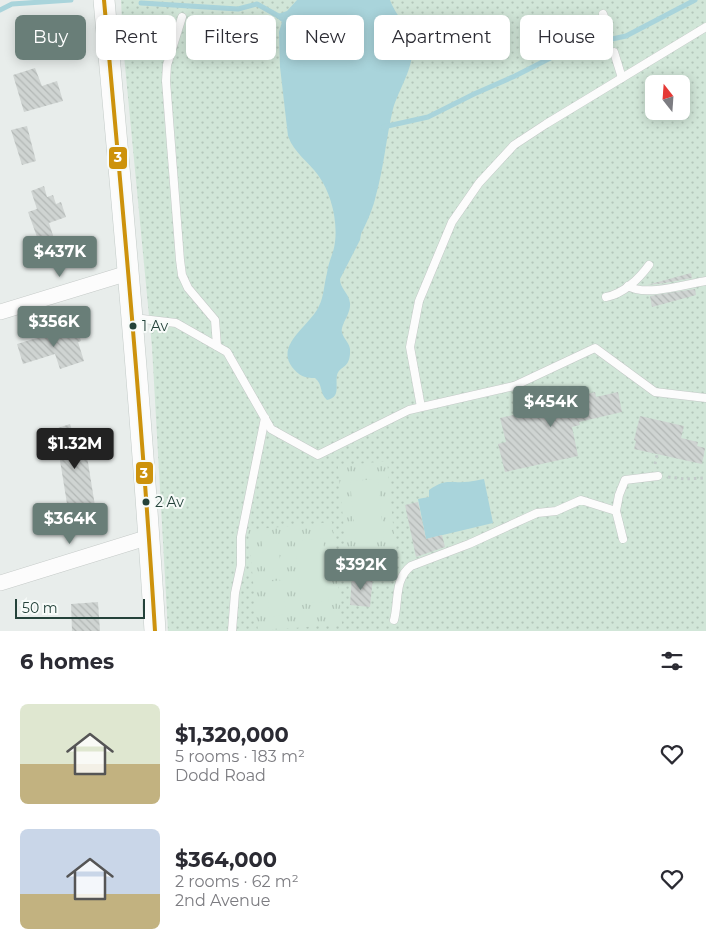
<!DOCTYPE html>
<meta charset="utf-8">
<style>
body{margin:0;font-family:Montserrat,sans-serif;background:#f2f2f3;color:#2b2b33;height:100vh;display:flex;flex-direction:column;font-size:19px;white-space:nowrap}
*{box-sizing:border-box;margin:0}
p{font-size:16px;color:#7c7c81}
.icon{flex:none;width:28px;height:28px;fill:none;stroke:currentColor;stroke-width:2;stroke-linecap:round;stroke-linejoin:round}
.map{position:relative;height:631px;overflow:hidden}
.side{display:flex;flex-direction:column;background:#fff;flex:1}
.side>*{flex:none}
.top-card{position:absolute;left:15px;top:15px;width:676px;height:45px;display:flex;gap:10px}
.needle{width:32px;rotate:343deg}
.buttons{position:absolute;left:645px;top:75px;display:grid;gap:10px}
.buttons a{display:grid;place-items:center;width:45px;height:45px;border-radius:8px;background:#fff;box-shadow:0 2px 12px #0003;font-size:25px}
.scale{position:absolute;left:15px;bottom:12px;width:130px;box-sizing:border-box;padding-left:5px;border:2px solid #24423a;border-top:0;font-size:14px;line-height:18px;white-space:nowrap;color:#24423a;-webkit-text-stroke:4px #f7fbf9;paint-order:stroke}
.price{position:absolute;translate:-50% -42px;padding:0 11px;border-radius:5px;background:#697e78;color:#fff;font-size:16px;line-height:32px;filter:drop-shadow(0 1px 2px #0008)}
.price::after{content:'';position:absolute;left:50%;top:30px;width:15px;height:11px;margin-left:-8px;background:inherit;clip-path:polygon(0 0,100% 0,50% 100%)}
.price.active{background:#222;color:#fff}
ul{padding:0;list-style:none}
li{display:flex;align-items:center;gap:15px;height:125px;padding:0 20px}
li span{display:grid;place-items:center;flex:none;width:140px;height:100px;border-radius:8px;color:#555}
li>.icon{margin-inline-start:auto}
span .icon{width:60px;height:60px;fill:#fffc;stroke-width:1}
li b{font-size:21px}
h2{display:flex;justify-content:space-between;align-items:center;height:60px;padding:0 20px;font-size:21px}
.tag{padding:0 18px;border-radius:8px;background:#fff;box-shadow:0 2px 12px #0003;font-size:18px;line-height:45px}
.tag.active{background:#697e78;color:#fff}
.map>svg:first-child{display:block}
.grass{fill:url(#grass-dots);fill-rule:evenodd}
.park{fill:url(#park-tufts)}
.pitch{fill:#d1e6d8}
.water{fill:#a9d4db}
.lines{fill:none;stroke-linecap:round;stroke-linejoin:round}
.stream{stroke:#a9d4db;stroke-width:5}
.building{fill:url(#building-back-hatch)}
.service-casing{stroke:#c5cac8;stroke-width:9}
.minor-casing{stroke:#c5cac8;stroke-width:16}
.secondary-casing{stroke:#c3cbc8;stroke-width:22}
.path{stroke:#c3ccca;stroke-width:3;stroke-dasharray:2.5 4;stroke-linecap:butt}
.service{stroke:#fcfcfc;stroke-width:8}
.minor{stroke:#fcfcfc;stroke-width:15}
.secondary{stroke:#fcfcfc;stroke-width:21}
.bus-1-casing{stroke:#f7fbf9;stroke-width:8}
.bus-1{stroke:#cd920c;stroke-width:4}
.bus-dot{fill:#24423a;stroke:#f7fbf9;stroke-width:2}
.labels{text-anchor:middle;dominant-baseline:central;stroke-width:4;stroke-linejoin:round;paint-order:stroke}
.bus-label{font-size:14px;fill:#24423a;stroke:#f7fbf9;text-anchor:start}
.line-badge{stroke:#f7fbf9;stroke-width:2}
.badge-label{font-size:14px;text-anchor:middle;font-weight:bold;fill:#fff}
</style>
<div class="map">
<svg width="706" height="631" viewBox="0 0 706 631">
<defs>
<pattern id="grass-dots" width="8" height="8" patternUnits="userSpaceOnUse" patternTransform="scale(1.25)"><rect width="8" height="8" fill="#d1e6d8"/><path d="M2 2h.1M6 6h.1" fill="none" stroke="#b3c6ba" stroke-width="1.8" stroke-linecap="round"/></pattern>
<pattern id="park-tufts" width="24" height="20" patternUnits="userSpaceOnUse" patternTransform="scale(1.25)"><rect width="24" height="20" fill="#d1e6d8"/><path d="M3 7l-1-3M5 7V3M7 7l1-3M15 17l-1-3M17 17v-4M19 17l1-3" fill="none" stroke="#b3c6ba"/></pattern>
<pattern id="building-back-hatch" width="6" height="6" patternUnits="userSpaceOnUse" patternTransform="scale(1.25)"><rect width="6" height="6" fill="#cfd4d2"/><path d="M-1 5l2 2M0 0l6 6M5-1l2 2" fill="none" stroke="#b2b7b5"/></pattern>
</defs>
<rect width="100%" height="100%" fill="#e8edeb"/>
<path class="grass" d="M 121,0 L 706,0 L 706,631 L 168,631 L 152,347 L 123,45 ZM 654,84 L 681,84 L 681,111 L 654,111 Z"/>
<g class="park">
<polygon points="387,461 396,555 347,560 338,466"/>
<polygon points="332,522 342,624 258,631 248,530"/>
</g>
<g class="pitch">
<polygon points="378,479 384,541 356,544 350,481"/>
<polygon points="277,534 281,568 265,570 261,536"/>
<polygon points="323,538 329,601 301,604 295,541"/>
<polygon points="282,580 286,614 270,617 266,582"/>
</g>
<g class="water">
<path d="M 297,0 L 390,0 C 395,15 410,28 412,44 C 415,67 399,88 393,109 C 386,138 384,167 376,195 C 373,209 367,222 361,234 L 360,240 L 340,279 C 340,289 349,293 350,303 C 351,312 344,320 342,328 C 340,336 349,341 350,349 C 351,369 340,365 337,375 C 335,386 341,397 327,400 C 319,393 323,384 315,378 C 305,378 299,376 292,367 C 275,344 311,325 319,306 C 324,296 324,284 327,273 C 328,264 332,256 334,248 C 339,225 332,194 318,175 C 308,161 294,153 288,136 L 280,67 L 279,32 L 282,22 L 276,17 L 278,14 L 287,11 Z"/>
<path d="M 484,479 L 493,523 L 426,539 L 418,499 L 429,497 L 429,490 C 446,479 446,483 464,482 C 470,482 477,480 484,479 Z"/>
</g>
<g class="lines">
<g class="stream">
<polyline points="141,3 238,9 257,4 282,18"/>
<polyline points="0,10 12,4 71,0"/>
<polyline points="383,127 428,117 474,94 515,76 570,48 626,36 695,0"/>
</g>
</g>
<g class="building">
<polygon points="35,68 42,86 57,81 63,101 24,112 13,75"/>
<polygon points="27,126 36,161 22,165 11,130"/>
<polygon points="44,186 47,197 53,195 56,204 61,202 66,217 49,223 58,251 32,259 25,240 37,237 28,212 37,209 31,191"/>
<polygon points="691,273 692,278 665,283 647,285"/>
<polygon points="695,289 696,295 652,307 650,296"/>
<polygon points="77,326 81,341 78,342 84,361 60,369 55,354 23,364 17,344"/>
<polygon points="570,391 572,396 578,395 579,396 595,392 596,397 618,392 622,412 579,422 580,425 572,427 578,456 505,472 498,444 506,442 500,418 530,411 528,401"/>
<polygon points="640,416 684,426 681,438 698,442 697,446 705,448 702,464 634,449 636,441 634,440"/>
<polygon points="70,424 77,445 85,444 95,506 68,510 58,448 61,448 55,429"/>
<polygon points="418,502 426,539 442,535 445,547 416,557 405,505"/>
<polygon points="352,575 373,577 370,607 350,605"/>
<polygon points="98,602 100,631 72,631 71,604"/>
</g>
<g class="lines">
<defs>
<g id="service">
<polyline points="603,14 606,22"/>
<polyline points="182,17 167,65 166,81 180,260 182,275 188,288 215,320 217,346"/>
<polyline points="614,52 622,78"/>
<path d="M 628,286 C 645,297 687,284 706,281"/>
<path d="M 606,297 C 623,294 639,279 649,265"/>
<polyline points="134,318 176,323 227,352 271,429 318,455 409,410 514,386 595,348 655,392 706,398"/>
<polyline points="421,407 410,347 419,301 452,222 479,183 514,145 546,124 706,27"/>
<polyline points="616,511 619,495 625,480 658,476"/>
<path d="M 394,620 C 399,601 394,579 411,566 L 469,544 L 537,513 L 556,511 L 581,500 L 616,511 L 623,539"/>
<polyline points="232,631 235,593 241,565 241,537 265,418"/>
</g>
<g id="minor">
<polyline points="0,312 128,273"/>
<polyline points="0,583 149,537"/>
</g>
<path id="secondary" d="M 104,0 C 123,210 142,420 155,631"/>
</defs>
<use href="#service" class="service-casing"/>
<use href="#minor" class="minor-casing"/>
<use href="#secondary" class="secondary-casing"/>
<g class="path">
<polyline points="655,464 657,455"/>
<polyline points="668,477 685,479 704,478 706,476"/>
</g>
<use href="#service" class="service"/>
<use href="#minor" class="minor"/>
<use href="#secondary" class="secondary"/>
<defs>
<path id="bus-1" d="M 104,0 C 123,210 142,420 155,631"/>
</defs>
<use href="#bus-1" class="bus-1-casing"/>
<use href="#bus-1" class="bus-1"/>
</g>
<g class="bus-dot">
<circle cx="133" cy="326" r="4.5"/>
<circle cx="146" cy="502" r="4.5"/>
</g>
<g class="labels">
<g class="bus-label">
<text x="142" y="326">1 Av</text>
<text x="155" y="502">2 Av</text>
</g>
</g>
<g class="line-badge">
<rect x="108" y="146" width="20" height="24" rx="5" fill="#cd920c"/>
<rect x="135" y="461" width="19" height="24" rx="5" fill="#cd920c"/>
</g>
<g class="badge-label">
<text x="118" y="162">3</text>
<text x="144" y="478">3</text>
</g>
</svg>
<div class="buttons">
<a><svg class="needle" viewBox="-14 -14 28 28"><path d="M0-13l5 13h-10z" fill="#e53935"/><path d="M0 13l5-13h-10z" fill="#7c7c81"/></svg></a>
</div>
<div class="scale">50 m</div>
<b class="price" style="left:60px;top:278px">$437K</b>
<b class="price" style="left:54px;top:348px">$356K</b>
<b class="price" style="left:551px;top:428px">$454K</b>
<b class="price active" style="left:75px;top:470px">$1.32M</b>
<b class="price" style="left:70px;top:545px">$364K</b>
<b class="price" style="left:361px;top:591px">$392K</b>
<div class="top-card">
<a class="tag active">Buy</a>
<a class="tag">Rent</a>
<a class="tag">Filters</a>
<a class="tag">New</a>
<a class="tag">Apartment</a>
<a class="tag">House</a>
</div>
</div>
<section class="side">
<h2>6 homes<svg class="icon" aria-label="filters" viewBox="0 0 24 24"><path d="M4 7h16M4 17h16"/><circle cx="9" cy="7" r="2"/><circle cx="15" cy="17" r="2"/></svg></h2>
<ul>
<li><span style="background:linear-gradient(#dfe7d0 60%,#c2b280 0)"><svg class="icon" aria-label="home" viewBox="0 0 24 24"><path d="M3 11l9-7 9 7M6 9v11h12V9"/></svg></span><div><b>$1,320,000</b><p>5 rooms · 183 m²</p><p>Dodd Road</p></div><svg class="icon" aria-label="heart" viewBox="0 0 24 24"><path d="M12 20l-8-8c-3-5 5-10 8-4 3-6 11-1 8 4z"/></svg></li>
<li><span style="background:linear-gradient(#c9d6e8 65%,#c2b280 0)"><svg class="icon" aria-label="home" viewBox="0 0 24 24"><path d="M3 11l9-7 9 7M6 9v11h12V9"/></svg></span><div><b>$364,000</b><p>2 rooms · 62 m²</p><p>2nd Avenue</p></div><svg class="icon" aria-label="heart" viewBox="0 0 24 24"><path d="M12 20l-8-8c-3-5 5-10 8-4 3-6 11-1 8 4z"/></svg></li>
</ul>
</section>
